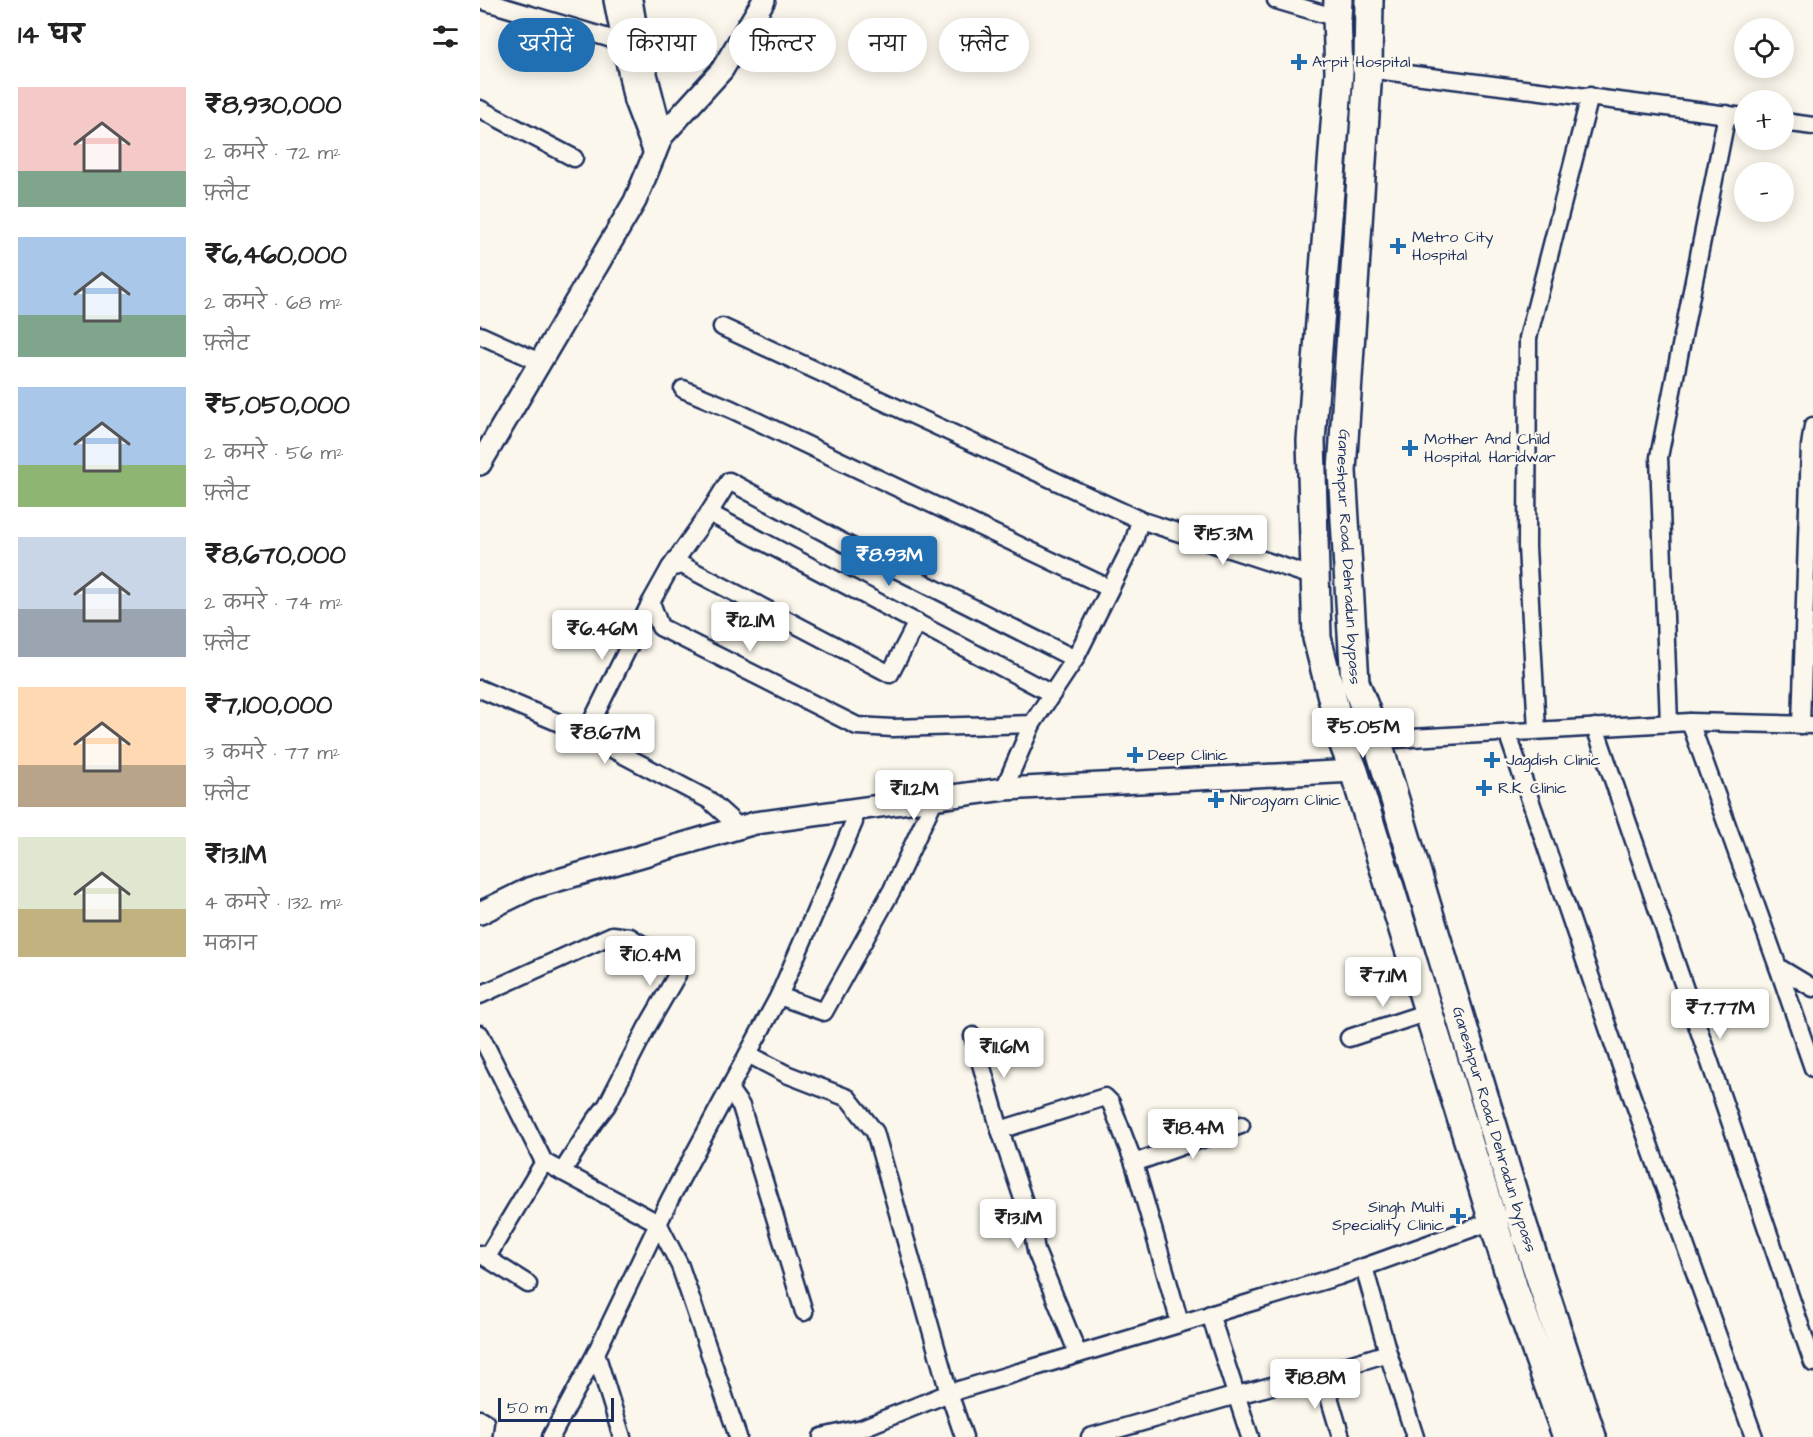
<!DOCTYPE html>
<html lang="hi">
<meta charset="utf-8">
<style>
body{margin:0;font-family:"Architects Daughter","Playpen Sans Deva",sans-serif;background:#f6f6f6;color:#222;height:100vh;display:flex;flex-direction:column;font-size:22px;white-space:nowrap}
*{box-sizing:border-box;margin:0}
p{font-size:20px;color:#767676}
.icon{flex:none;width:33px;height:33px;fill:none;stroke:currentColor;stroke-width:2;stroke-linecap:round;stroke-linejoin:round}
.map{position:relative;flex:1;overflow:hidden}
.side{display:flex;flex-direction:column;background:#fff;width:480px}
.side>*{flex:none}
.banner{position:absolute;left:18px;top:18px;width:570px;height:54px;display:flex;gap:12px}
.buttons{position:absolute;left:1254px;top:18px;display:grid;gap:12px}
.buttons a{display:grid;place-items:center;width:60px;height:60px;border-radius:50%;background:#fff;box-shadow:0 3px 15px #0003;font-size:30px}
.scale{position:absolute;left:18px;bottom:15px;width:116px;box-sizing:border-box;padding-left:6px;border:3px solid #1b2f5e;border-top:0;font-size:16px;line-height:21px;white-space:nowrap;color:#1b2f5e;-webkit-text-stroke:4px #fbf7ec;paint-order:stroke}
.price{position:absolute;translate:-50% -51px;padding:0 14px;border-radius:6px;background:#fff;color:#222;font-size:20px;line-height:39px;filter:drop-shadow(0 2px 3px #0008)}
.price::after{content:'';position:absolute;left:50%;top:36px;width:18px;height:14px;margin-left:-9px;background:inherit;clip-path:polygon(0 0,100% 0,50% 100%)}
.price.selected{background:#1f6fb2;color:#fff}
ul{padding:0;list-style:none}
li{display:flex;align-items:center;gap:18px;height:150px;padding:0 18px}
li span{display:grid;place-items:center;flex:none;width:168px;height:120px;border-radius:0px;color:#555}
li>.icon{margin-inline-start:auto}
span .icon{width:72px;height:72px;fill:#fffc;stroke-width:1}
li b{font-size:26px}
h2{display:flex;justify-content:space-between;align-items:center;height:72px;padding:0 18px;font-size:26px}
.chip{padding:0 21px;border-radius:27px;background:#fff;box-shadow:0 3px 15px #0003;font-size:21px;line-height:54px}
.chip.selected{background:#1f6fb2;color:#fff}
main{display:flex;flex:1;min-height:0}
.map>svg:first-child{display:block}
.lines{fill:none;stroke-linecap:round;stroke-linejoin:round}
.minor-casing{stroke:#1b2f5e;stroke-width:21}
.tertiary-casing{stroke:#1b2f5e;stroke-width:26}
.primary-casing{stroke:#1b2f5e;stroke-width:32}
.minor{stroke:#fbf7ec;stroke-width:16}
.tertiary{stroke:#fbf7ec;stroke-width:21}
.primary{stroke:#fbf7ec;stroke-width:27}
.poi-dot{fill:#1f6fb2;stroke:#fbf7ec;stroke-width:2}
.labels{text-anchor:middle;dominant-baseline:central;stroke-width:5;stroke-linejoin:round;paint-order:stroke}
.poi-label{font-size:16px;fill:#1b2f5e;stroke:#fbf7ec;text-anchor:start}
.street-label{font-size:16px;fill:#1b2f5e;stroke:#fbf7ec}
</style>
<main>
<section class="side">
<h2>14 घर<svg class="icon" aria-label="filters" viewBox="0 0 24 24"><path d="M4 7h16M4 17h16"/><circle cx="9" cy="7" r="2"/><circle cx="15" cy="17" r="2"/></svg></h2>
<ul>
<li><span style="background:linear-gradient(#f6c9c9 70%,#7fa58c 0)"><svg class="icon" aria-label="home" viewBox="0 0 24 24"><path d="M3 11l9-7 9 7M6 9v11h12V9"/></svg></span><div><b>₹8,930,000</b><p>2 कमरे · 72 m²</p><p>फ़्लैट</p></div></li>
<li><span style="background:linear-gradient(#a9c7e8 65%,#7fa58c 0)"><svg class="icon" aria-label="home" viewBox="0 0 24 24"><path d="M3 11l9-7 9 7M6 9v11h12V9"/></svg></span><div><b>₹6,460,000</b><p>2 कमरे · 68 m²</p><p>फ़्लैट</p></div></li>
<li><span style="background:linear-gradient(#a9c7e8 65%,#8fb573 0)"><svg class="icon" aria-label="home" viewBox="0 0 24 24"><path d="M3 11l9-7 9 7M6 9v11h12V9"/></svg></span><div><b>₹5,050,000</b><p>2 कमरे · 56 m²</p><p>फ़्लैट</p></div></li>
<li><span style="background:linear-gradient(#c9d6e8 60%,#9aa5b1 0)"><svg class="icon" aria-label="home" viewBox="0 0 24 24"><path d="M3 11l9-7 9 7M6 9v11h12V9"/></svg></span><div><b>₹8,670,000</b><p>2 कमरे · 74 m²</p><p>फ़्लैट</p></div></li>
<li><span style="background:linear-gradient(#ffd9b3 65%,#b9a48a 0)"><svg class="icon" aria-label="home" viewBox="0 0 24 24"><path d="M3 11l9-7 9 7M6 9v11h12V9"/></svg></span><div><b>₹7,100,000</b><p>3 कमरे · 77 m²</p><p>फ़्लैट</p></div></li>
<li><span style="background:linear-gradient(#dfe7d0 60%,#c2b280 0)"><svg class="icon" aria-label="home" viewBox="0 0 24 24"><path d="M3 11l9-7 9 7M6 9v11h12V9"/></svg></span><div><b>₹13.1M</b><p>4 कमरे · 132 m²</p><p>मकान</p></div></li>
</ul>
</section>
<div class="map">
<svg width="1333" height="1437" viewBox="0 0 1333 1437">
<rect width="100%" height="100%" fill="#fbf7ec"/>
<filter id="ink" filterUnits="userSpaceOnUse"><feTurbulence type="fractalNoise" baseFrequency=".0167" numOctaves="2"/><feDisplacementMap in="SourceGraphic" scale="12" xChannelSelector="R" yChannelSelector="G"/><feConvolveMatrix kernelMatrix="1 2 1 2 8 2 1 2 1" color-interpolation-filters="sRGB"/></filter>
<g filter="url(#ink)">
<g class="lines">
<defs>
<g id="minor">
<polyline points="0,0 152,45"/>
<polyline points="796,0 857,18"/>
<polyline points="881,69 888,69 1264,117"/>
<polyline points="0,109 94,158"/>
<polyline points="1304,122 1333,126"/>
<polyline points="242,327 660,520 835,577"/>
<polyline points="0,335 60,362"/>
<polyline points="203,389 251,409 629,588"/>
<polyline points="229,513 572,694"/>
<polyline points="190,568 229,513 249,481 364,543 595,659"/>
<polyline points="437,622 410,674 202,565 190,568 171,602 180,627 377,726 413,728 552,724 595,659 654,541 660,520"/>
<polyline points="0,689 96,730 229,800 260,828"/>
<polyline points="1210,722 1333,725"/>
<polyline points="1189,723 1179,457 1247,114"/>
<polyline points="1321,725 1330,446 1333,426"/>
<polyline points="1115,727 1333,1363"/>
<polyline points="1057,730 1047,547 1048,338 1110,96"/>
<polyline points="1027,732 1141,1066 1274,1437"/>
<polyline points="105,735 171,602"/>
<polyline points="864,745 897,740 1210,722 1298,967 1333,988"/>
<polyline points="524,789 552,724"/>
<polyline points="1298,967 1333,1068"/>
<polyline points="0,995 132,935 150,937 198,967 197,975 167,1027 127,1105 114,1122 82,1172"/>
<polyline points="299,996 374,822 371,810"/>
<polyline points="0,1034 64,1162 178,1223 200,1266 258,1437"/>
<polyline points="493,1036 520,1130 552,1226 556,1251 598,1354"/>
<polyline points="869,1038 948,1012"/>
<polyline points="268,1054 306,1074 368,1098 395,1132 469,1393 484,1437"/>
<polyline points="249,1089 261,1106 324,1312"/>
<polyline points="520,1130 625,1097 631,1103 654,1163 700,1323"/>
<polyline points="654,1163 761,1125"/>
<polyline points="0,1254 48,1284"/>
<polyline points="7,1257 64,1162"/>
<polyline points="884,1267 908,1353 935,1437"/>
<polyline points="730,1314 770,1437"/>
<polyline points="116,1353 142,1437"/>
<polyline points="842,1373 861,1437"/>
<polyline points="0,1419 5,1422 3,1437"/>
<polyline points="71,1437 116,1353 190,1199 299,996 344,1012 412,890 455,798"/>
<polyline points="342,1437 382,1428 469,1393 859,1276 1021,1218"/>
<polyline points="610,1437 757,1395 842,1373 908,1353"/>
</g>
<g id="tertiary">
<polyline points="135,0 155,101 175,153"/>
<polyline points="151,0 159,47 182,136"/>
<polyline points="0,464 155,201 182,136 242,70 284,0"/>
<polyline points="0,913 51,888 275,823 524,789 874,771"/>
</g>
<g id="primary">
<polyline points="858,0 857,18 859,72 831,441 837,638 864,745 874,771 1034,1289 1087,1437"/>
<path id="s1" d="M 889,0 L 888,69 L 862,471 L 875,682 L 897,740 L 1041,1219 L 1112,1437"/>
</g>
</defs>
<use href="#minor" class="minor-casing"/>
<use href="#tertiary" class="tertiary-casing"/>
<use href="#primary" class="primary-casing"/>
<use href="#minor" class="minor"/>
<use href="#tertiary" class="tertiary"/>
<use href="#primary" class="primary"/>
</g>
</g>
<g class="poi-dot">
<path d="M816 53h6v6h6v6h-6v6h-6v-6h-6v-6h6z"/>
<path d="M915 237h6v6h6v6h-6v6h-6v-6h-6v-6h6z"/>
<path d="M927 439h6v6h6v6h-6v6h-6v-6h-6v-6h6z"/>
<path d="M652 746h6v6h6v6h-6v6h-6v-6h-6v-6h6z"/>
<path d="M1009 751h6v6h6v6h-6v6h-6v-6h-6v-6h6z"/>
<path d="M1001 779h6v6h6v6h-6v6h-6v-6h-6v-6h6z"/>
<path d="M733 791h6v6h6v6h-6v6h-6v-6h-6v-6h6z"/>
<path d="M975 1207h6v6h6v6h-6v6h-6v-6h-6v-6h6z"/>
</g>
<g class="labels">
<g class="poi-label">
<text x="832" y="62">Arpit Hospital</text>
<text x="932" y="237">Metro City<tspan x="932" dy="18">Hospital</tspan></text>
<text x="944" y="439">Mother And Child<tspan x="944" dy="18">Hospital, Haridwar</tspan></text>
<text x="668" y="755">Deep Clinic</text>
<text x="1026" y="760">Jagdish Clinic</text>
<text x="1018" y="788">R.K. Clinic</text>
<text x="750" y="800">Nirogyam Clinic</text>
<text x="964" y="1207" text-anchor="end">Singh Multi<tspan x="964" dy="18">Speciality Clinic</tspan></text>
</g>
<g class="street-label">
<text stroke="none"><textPath href="#s1" startOffset="558">Ganeshpur Road, Dehradun bypass</textPath></text>
<text stroke="none"><textPath href="#s1" startOffset="1152">Ganeshpur Road, Dehradun bypass</textPath></text>
</g>
</g>
</svg>
<div class="buttons">
<a><svg class="icon" aria-label="locate" viewBox="0 0 24 24"><circle cx="12" cy="12" r="6"/><path d="M12 2v4M12 18v4M2 12h4M18 12h4"/></svg></a>
<a>+</a>
<a>−</a>
</div>
<div class="scale">50 m</div>
<b class="price" style="left:743px;top:566px">₹15.3M</b>
<b class="price selected" style="left:409px;top:587px">₹8.93M</b>
<b class="price" style="left:270px;top:653px">₹12.1M</b>
<b class="price" style="left:122px;top:661px">₹6.46M</b>
<b class="price" style="left:883px;top:759px">₹5.05M</b>
<b class="price" style="left:125px;top:765px">₹8.67M</b>
<b class="price" style="left:434px;top:821px">₹11.2M</b>
<b class="price" style="left:170px;top:987px">₹10.4M</b>
<b class="price" style="left:903px;top:1008px">₹7.1M</b>
<b class="price" style="left:1240px;top:1040px">₹7.77M</b>
<b class="price" style="left:524px;top:1079px">₹11.6M</b>
<b class="price" style="left:713px;top:1160px">₹18.4M</b>
<b class="price" style="left:538px;top:1250px">₹13.1M</b>
<b class="price" style="left:835px;top:1410px">₹18.8M</b>
<div class="banner">
<a class="chip selected">खरीदें</a>
<a class="chip">किराया</a>
<a class="chip">फ़िल्टर</a>
<a class="chip">नया</a>
<a class="chip">फ़्लैट</a>
</div>
</div>
</main>
